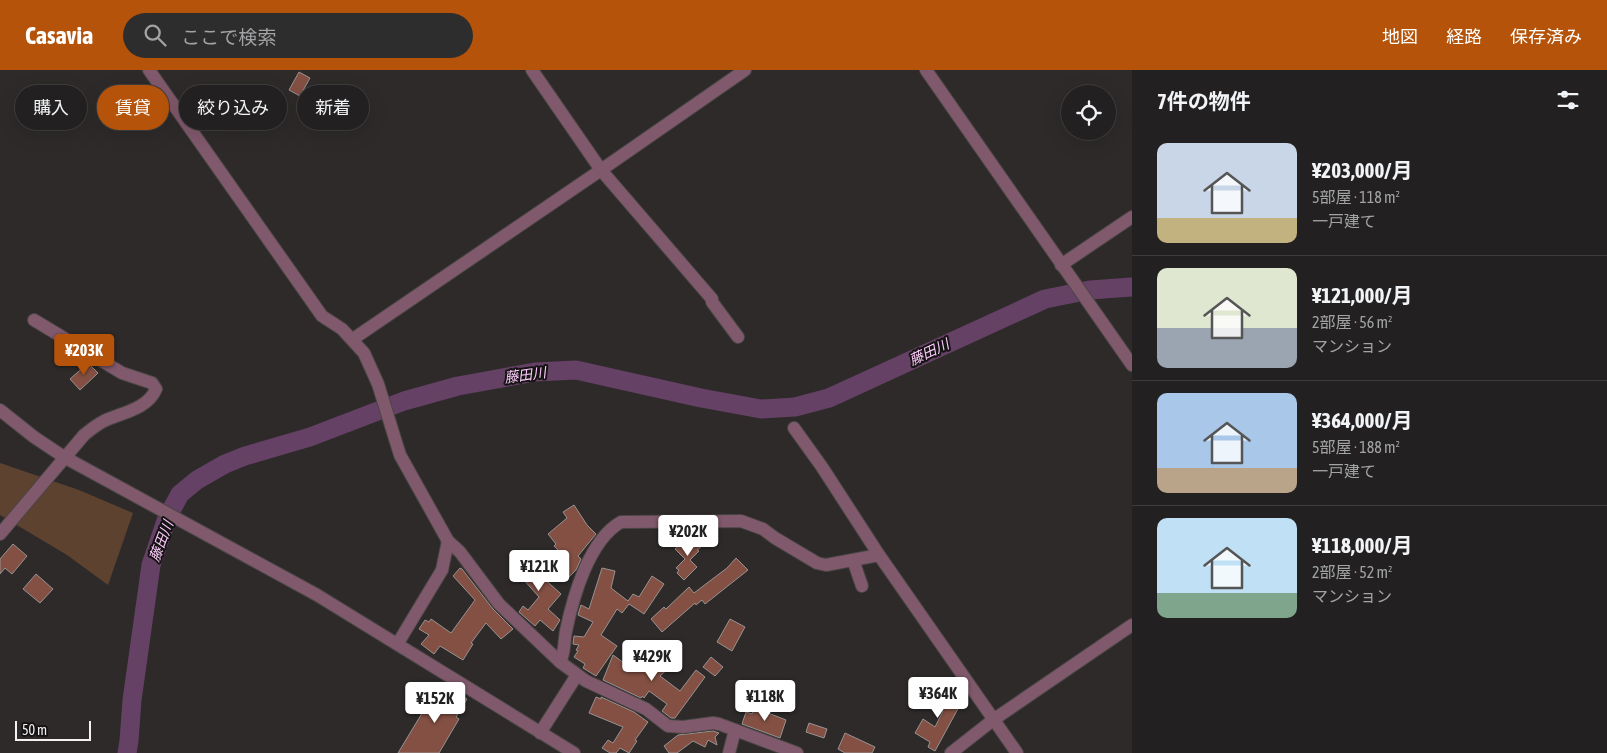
<!DOCTYPE html>
<html lang="ja">
<meta charset="utf-8">
<style>
body{margin:0;font-family:"Asap Condensed","Noto Sans JP",sans-serif;background:#2e2d2d;color:#f1f3f6;height:100vh;display:flex;flex-direction:column;font-size:19px;white-space:nowrap}
*{box-sizing:border-box;margin:0}
p{font-size:16px;color:#a2a3a5}
.icon{flex:none;width:28px;height:28px;fill:none;stroke:currentColor;stroke-width:2;stroke-linecap:round;stroke-linejoin:round}
.map{position:relative;flex:1;overflow:hidden}
.drawer{display:flex;flex-direction:column;background:#222020;width:475px}
.drawer>*{flex:none}
.top-card{position:absolute;left:15px;top:15px;width:475px;height:45px;display:flex;gap:10px}
.buttons{position:absolute;left:1061px;top:15px;display:grid;gap:10px}
.buttons a{display:grid;place-items:center;width:55px;height:55px;border-radius:50%;background:#222020;box-shadow:0 5px 20px #0002,0 0 0 1px #3f3e3e;font-size:25px}
.scale{position:absolute;left:15px;bottom:12px;width:76px;box-sizing:border-box;padding-left:5px;border:2px solid #f3f1f1;border-top:0;font-size:14px;line-height:18px;white-space:nowrap;color:#f3f1f1;-webkit-text-stroke:4px #151313;paint-order:stroke}
.price{position:absolute;translate:-50% -42px;padding:0 11px;border-radius:5px;background:#fff;color:#222;font-size:16px;line-height:32px;filter:drop-shadow(0 1px 2px #0008)}
.price::after{content:'';position:absolute;left:50%;top:30px;width:15px;height:11px;margin-left:-8px;background:inherit;clip-path:polygon(0 0,100% 0,50% 100%)}
.price.on{background:#b45309;color:#fff}
ul{padding:0;list-style:none}
li{display:flex;align-items:center;gap:15px;height:125px;padding:0 25px}
li+li{border-top:1px solid #3f3e3e}
li span{display:grid;place-items:center;flex:none;width:140px;height:100px;border-radius:10px;color:#555}
li>.icon{margin-inline-start:auto}
span .icon{width:60px;height:60px;fill:#fffc;stroke-width:1}
li b{font-size:21px}
h2{display:flex;justify-content:space-between;align-items:center;height:60px;padding:0 25px;font-size:21px}
.chip{padding:0 18px;border-radius:22px;background:#222020;box-shadow:0 5px 20px #0002,0 0 0 1px #3f3e3e;font-size:18px;line-height:45px}
.chip.on{background:#b45309;color:#fff}
header{display:flex;align-items:center;gap:30px;box-sizing:border-box;height:70px;padding:0 25px;background:#b45309;color:#fff}
header strong{font-size:24px}
nav{display:flex;gap:28px;margin-inline-start:auto;font-size:18px}
.search{width:350px;height:45px;background:#2e2d2d;display:flex;align-items:center;gap:12px;box-sizing:border-box;padding:0 18px;border-radius:28px;color:#a2a3a5;font-size:19px}
main{display:flex;flex:1;min-height:0}
.map>svg:first-child{display:block}
.green{fill:#5d422f}
.lines{fill:none;stroke-linecap:round;stroke-linejoin:round}
.river{stroke:#654165;stroke-width:19}
.building{fill:#845043;stroke:#979392}
.minor-casing{stroke:#4a4646;stroke-width:14}
.minor{stroke:#81596c;stroke-width:12}
.labels{text-anchor:middle;dominant-baseline:central;stroke-width:4;stroke-linejoin:round;paint-order:stroke}
.water-label{font-size:14px;font-style:italic;fill:#fecdfd;stroke:#151313}
</style>
<header>
<strong>Casavia</strong>
<div class="search"><svg class="icon" aria-label="search" viewBox="0 0 24 24"><circle cx="10" cy="10" r="6"/><path d="M15 15l6 6"/></svg>ここで検索</div>
<nav><a>地図</a><a>経路</a><a>保存済み</a></nav>
</header>
<main>
<div class="map">
<svg width="1132" height="683" viewBox="0 0 1132 683">
<rect width="100%" height="100%" fill="#2e2a2a"/>
<polygon class="green" points="0,393 79,420 133,443 108,515 67,485 0,445"/>
<g class="lines">
<polyline class="river" points="127,683 129,671 132,630 151,495 167,448 180,424 197,410 225,394 245,386 310,367 404,331 458,316 535,302 576,300 701,328 761,339 795,337 829,328 1045,229 1090,220 1132,217"/>
</g>
<g class="building">
<polygon points="299,2 310,8 300,26 289,20"/>
<polygon points="88,293 98,303 80,320 70,309"/>
<polygon points="574,435 587,455 596,464 578,486 581,489 576,500 567,509 554,496 564,486 554,476 556,474 548,464 567,448 563,442"/>
<polygon points="701,467 706,473 697,480 699,481 690,490 697,497 684,510 677,503 679,500 676,498 685,489 675,479 686,469 690,474"/>
<polygon points="13,474 27,486 12,504 5,498 0,504 0,489"/>
<polygon points="537,481 549,494 539,504 561,524 548,539 560,550 553,561 540,550 535,556 519,542 523,536 528,540 539,527 514,499"/>
<polygon points="736,488 748,500 705,534 702,530 696,535 695,533 662,562 651,549 664,537 666,539 689,517 694,523 727,498"/>
<polygon points="460,498 462,499 493,539 513,559 501,569 486,553 471,573 473,574 463,590 440,576 434,584 421,574 429,565 419,559 425,550 429,552 431,549 451,563 475,530 453,506"/>
<polygon points="602,498 615,501 611,518 628,531 633,524 639,527 652,506 664,514 644,544 629,534 622,543 617,539 601,565 617,576 596,606 583,598 585,594 574,587 578,581 576,580 579,575 573,574 574,566 584,567 593,552 578,545 581,535 589,539"/>
<polygon points="36,504 53,519 40,533 23,519"/>
<polygon points="730,549 745,557 732,581 717,572"/>
<polygon points="654,579 671,596 660,606 680,621 696,600 705,607 675,648 671,648 662,641 667,634 649,621 644,628 642,626 641,628 603,610 613,585 635,601"/>
<polygon points="711,587 723,597 715,606 703,597"/>
<polygon points="444,616 467,629 456,647 459,649 439,683 398,683 430,630 434,633"/>
<polygon points="936,618 948,626 946,628 960,635 935,681 928,677 930,672 915,663 923,649 935,657 943,641 927,631"/>
<polygon points="596,627 601,629 601,627 634,642 648,652 635,670 637,671 629,683 620,678 616,683 610,683 602,678 608,670 613,673 623,657 589,643"/>
<polygon points="756,634 765,637 763,641 786,650 780,668 742,654 746,642 752,644"/>
<polygon points="809,653 827,659 824,668 806,662"/>
<polygon points="713,661 719,663 715,667 717,675 708,670 705,677 693,671 677,683 669,683 664,676 678,665"/>
<polygon points="845,663 875,677 872,683 845,683 838,679"/>
</g>
<g class="lines">
<defs>
<g id="minor">
<polyline points="149,0 322,246 342,259 364,283 378,314 400,385 448,471 460,482 499,534 560,592 586,611 646,639 668,656 683,657 713,653 719,654 797,683"/>
<polyline points="532,0 601,100 712,229 712,232 738,267"/>
<polyline points="926,0 1132,295"/>
<polyline points="1061,195 1132,147"/>
<polyline points="353,269 601,100 745,0"/>
<polyline points="0,340 34,367 64,387 317,525 574,683"/>
<polyline points="794,358 822,397 879,485 1017,683"/>
<path d="M 0,464 L 84,365 C 90,360 96,355 104,351 C 121,343 148,339 156,319 L 152,313 L 122,303 L 34,250"/>
<polyline points="853,490 862,516"/>
<polyline points="398,573 442,500 448,471"/>
<path d="M 560,592 C 565,583 564,571 566,561 C 573,527 589,470 621,452 L 741,451 L 763,459 L 775,468 L 817,493 L 826,495 L 879,485"/>
<polyline points="540,663 577,605"/>
<polyline points="729,683 735,660"/>
<polyline points="951,683 993,650 1132,555"/>
</g>
</defs>
<use href="#minor" class="minor-casing"/>
<use href="#minor" class="minor"/>
</g>
<g class="labels">
<g class="water-label">
<text transform="translate(929 282) rotate(-25)">藤田川</text>
<text transform="translate(525 305) rotate(-8)">藤田川</text>
<text transform="translate(161 471) rotate(-69)">藤田川</text>
</g>
</g>
</svg>
<div class="buttons">
<a><svg class="icon" aria-label="locate" viewBox="0 0 24 24"><circle cx="12" cy="12" r="6"/><path d="M12 2v4M12 18v4M2 12h4M18 12h4"/></svg></a>
</div>
<div class="scale">50 m</div>
<b class="price on" style="left:84px;top:306px">¥203K</b>
<b class="price" style="left:688px;top:487px">¥202K</b>
<b class="price" style="left:539px;top:522px">¥121K</b>
<b class="price" style="left:652px;top:612px">¥429K</b>
<b class="price" style="left:938px;top:649px">¥364K</b>
<b class="price" style="left:765px;top:652px">¥118K</b>
<b class="price" style="left:435px;top:654px">¥152K</b>
<div class="top-card">
<a class="chip">購入</a>
<a class="chip on">賃貸</a>
<a class="chip">絞り込み</a>
<a class="chip">新着</a>
</div>
</div>
<section class="drawer">
<h2>7件の物件<svg class="icon" aria-label="filters" viewBox="0 0 24 24"><path d="M4 7h16M4 17h16"/><circle cx="9" cy="7" r="2"/><circle cx="15" cy="17" r="2"/></svg></h2>
<ul>
<li><span style="background:linear-gradient(#c9d6e8 75%,#c2b280 0)"><svg class="icon" aria-label="home" viewBox="0 0 24 24"><path d="M3 11l9-7 9 7M6 9v11h12V9"/></svg></span><div><b>¥203,000/月</b><p>5部屋 · 118 m²</p><p>一戸建て</p></div></li>
<li><span style="background:linear-gradient(#dfe7d0 60%,#9aa5b1 0)"><svg class="icon" aria-label="home" viewBox="0 0 24 24"><path d="M3 11l9-7 9 7M6 9v11h12V9"/></svg></span><div><b>¥121,000/月</b><p>2部屋 · 56 m²</p><p>マンション</p></div></li>
<li><span style="background:linear-gradient(#a9c7e8 75%,#b9a48a 0)"><svg class="icon" aria-label="home" viewBox="0 0 24 24"><path d="M3 11l9-7 9 7M6 9v11h12V9"/></svg></span><div><b>¥364,000/月</b><p>5部屋 · 188 m²</p><p>一戸建て</p></div></li>
<li><span style="background:linear-gradient(#bfe0f5 75%,#7fa58c 0)"><svg class="icon" aria-label="home" viewBox="0 0 24 24"><path d="M3 11l9-7 9 7M6 9v11h12V9"/></svg></span><div><b>¥118,000/月</b><p>2部屋 · 52 m²</p><p>マンション</p></div></li>
</ul>
</section>
</main>
